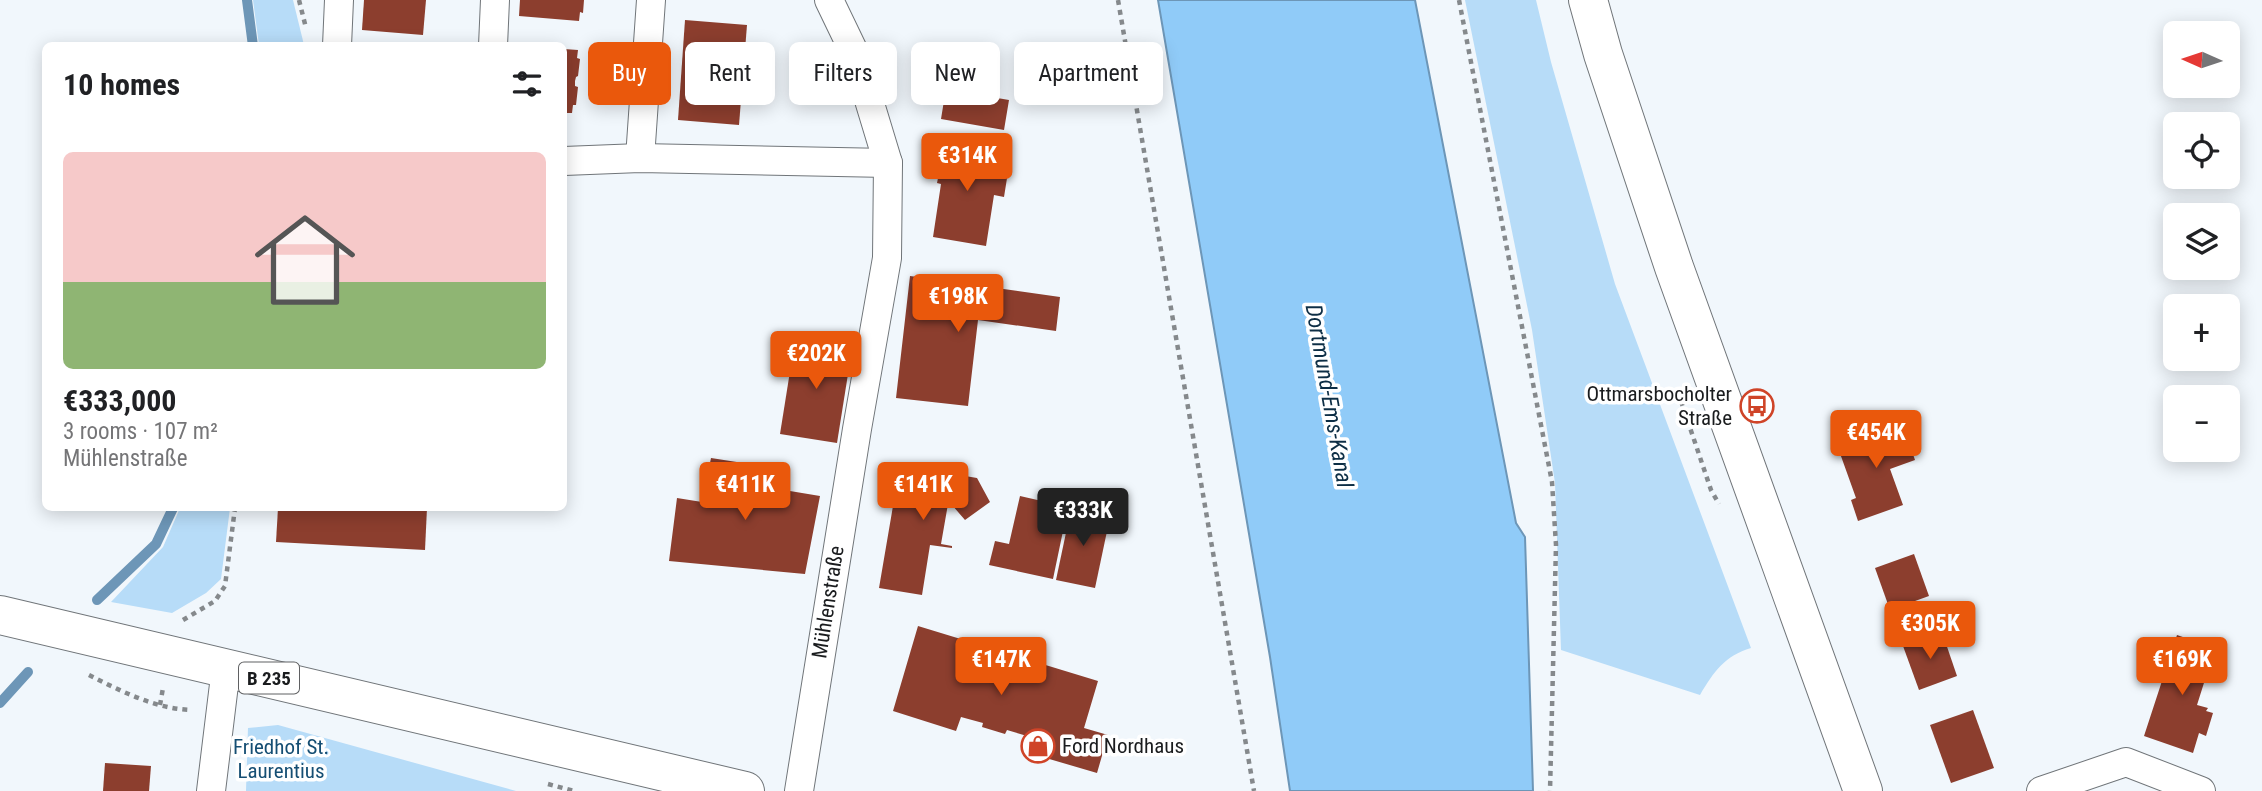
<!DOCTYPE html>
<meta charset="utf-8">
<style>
body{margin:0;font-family:"Roboto Condensed",sans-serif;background:#f6f6f6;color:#202124;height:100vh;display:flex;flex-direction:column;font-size:26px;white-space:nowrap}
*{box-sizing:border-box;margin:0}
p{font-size:23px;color:#757577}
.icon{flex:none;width:38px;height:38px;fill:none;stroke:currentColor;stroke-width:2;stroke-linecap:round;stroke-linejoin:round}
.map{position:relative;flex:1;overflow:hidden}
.details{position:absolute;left:42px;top:42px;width:525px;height:469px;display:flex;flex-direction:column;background:#fff;border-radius:10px;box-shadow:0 4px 18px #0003}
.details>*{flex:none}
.banner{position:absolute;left:588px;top:42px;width:665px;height:63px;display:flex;gap:14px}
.needle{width:46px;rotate:273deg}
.tools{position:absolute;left:2163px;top:21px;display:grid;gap:14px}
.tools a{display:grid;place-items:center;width:77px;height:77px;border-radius:10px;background:#fff;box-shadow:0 4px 18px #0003;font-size:35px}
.price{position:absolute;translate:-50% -60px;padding:0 16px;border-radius:7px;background:#ea580c;color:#fff;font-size:23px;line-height:46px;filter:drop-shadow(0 2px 4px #0008)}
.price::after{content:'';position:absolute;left:50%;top:42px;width:21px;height:16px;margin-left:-10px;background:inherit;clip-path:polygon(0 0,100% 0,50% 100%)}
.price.on{background:#222;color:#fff}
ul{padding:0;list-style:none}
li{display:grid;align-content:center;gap:14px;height:371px;padding:0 21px}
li+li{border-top:2px solid #e0e0e0}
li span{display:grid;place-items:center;height:217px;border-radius:10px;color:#555}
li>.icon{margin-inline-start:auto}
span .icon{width:126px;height:126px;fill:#fffc;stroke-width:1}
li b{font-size:30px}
h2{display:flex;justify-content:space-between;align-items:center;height:84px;padding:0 21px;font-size:30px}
.tag{padding:0 24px;border-radius:10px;background:#fff;box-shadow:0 4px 18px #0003;font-size:24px;line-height:63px}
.tag.on{background:#ea580c;color:#fff}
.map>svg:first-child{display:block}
.green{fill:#b7dcf8}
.water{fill:#90cbf8;stroke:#6d96b7;stroke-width:2}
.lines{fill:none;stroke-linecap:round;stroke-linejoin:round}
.stream{stroke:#6d96b7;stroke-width:10}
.building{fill:#8c3e2e}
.street-casing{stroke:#707579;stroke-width:30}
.secondary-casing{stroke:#707579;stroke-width:40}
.primary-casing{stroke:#707579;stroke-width:40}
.path{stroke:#85898c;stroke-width:4.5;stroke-dasharray:5 5;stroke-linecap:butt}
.street{stroke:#fff;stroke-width:28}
.secondary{stroke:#fff;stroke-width:38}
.primary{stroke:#fff;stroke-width:38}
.labels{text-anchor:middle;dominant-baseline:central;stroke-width:7;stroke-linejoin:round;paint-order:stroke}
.shield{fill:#fff;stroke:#5f6062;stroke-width:2}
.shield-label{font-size:19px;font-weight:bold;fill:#1a1c1e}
.poi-label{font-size:21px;fill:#1a1c1e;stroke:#fff;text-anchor:end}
.street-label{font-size:21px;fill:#1a1c1e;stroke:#fff}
.park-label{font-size:21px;fill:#154e73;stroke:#fff}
.water-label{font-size:23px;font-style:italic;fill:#0d2e45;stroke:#fff}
</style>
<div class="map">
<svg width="2262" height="791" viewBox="0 0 2262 791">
<rect width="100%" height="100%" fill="#f1f7fc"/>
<g class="green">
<polygon points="253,0 293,0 304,45 259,45"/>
<path d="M 1465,0 L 1536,0 L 1551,62 L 1615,284 L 1751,648 C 1725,656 1714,671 1700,695 L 1561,650 L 1555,483 L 1532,330 Z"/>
<polygon points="180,508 230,508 221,579 206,593 172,613 111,602 163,547"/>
<polygon points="278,725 516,791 246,791 248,728"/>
</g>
<polygon class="water" points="1158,0 1415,0 1516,523 1525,537 1533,791 1290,791 1270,657"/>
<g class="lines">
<g class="stream">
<polyline points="247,0 253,46"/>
<polyline points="97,600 156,544 173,508"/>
<polyline points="0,703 28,672"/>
</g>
</g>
<g class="building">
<polygon points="364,0 426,0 423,35 362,30"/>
<polygon points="520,0 584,0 583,13 580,12 579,21 519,16"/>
<polygon points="685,20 747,25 739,125 678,120"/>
<polygon points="564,49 578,50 577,58 580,59 578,76 576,77 575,81 575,86 578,87 576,105 573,105 572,113 564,113"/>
<polygon points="948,76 970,80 968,93 1009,100 1004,130 941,119"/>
<polygon points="946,139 994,147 990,169 1008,172 1004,197 994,195 986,246 933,237 941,184 937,183"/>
<polygon points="910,276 1060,297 1056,331 978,320 968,406 896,398"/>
<polygon points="795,340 852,349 837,443 780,434"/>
<polygon points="1903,425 1915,460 1890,469 1903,505 1858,521 1851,500 1856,498 1837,445 1877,431 1878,433"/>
<polygon points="711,458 781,469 778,489 820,496 805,574 669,561 677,498 702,502"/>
<polygon points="900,465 977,478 990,502 965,520 952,505 948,504 941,544 952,546 952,548 930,545 922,595 879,588"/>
<polygon points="1020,496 1068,507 1053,579 989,565 995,541 1009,544"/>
<polygon points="278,508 427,508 425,550 276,542"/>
<polygon points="1071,509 1110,517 1095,588 1056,580"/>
<polygon points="1914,554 1929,596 1890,610 1875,568"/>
<polygon points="918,626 1098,681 1084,728 1108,735 1097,773 1022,751 1027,736 1007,730 1005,734 982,727 983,723 961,717 956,731 893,711"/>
<polygon points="1942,632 1957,676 1919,690 1903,646"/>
<polygon points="2177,635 2215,648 2197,705 2208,708 2206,711 2213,713 2206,736 2199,733 2193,753 2144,736"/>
<polygon points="1973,710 1994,768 1951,783 1930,725"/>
<polygon points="105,763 151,766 149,791 103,791"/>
</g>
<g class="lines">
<defs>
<g id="street">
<polyline points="337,46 339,0"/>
<polyline points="493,46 495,0"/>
<polyline points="640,158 651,0"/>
<polyline points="564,161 640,158 888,163"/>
<polyline points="211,791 226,668"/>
<polyline points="799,791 857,429 887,258 888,163 855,54 829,0"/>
<polyline points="2041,791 2126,762 2201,791"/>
</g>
<polyline id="secondary" points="1588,0 1603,54 1674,267 1863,791"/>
<polyline id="primary" points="0,615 745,791"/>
</defs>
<use href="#street" class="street-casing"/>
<use href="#secondary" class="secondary-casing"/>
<use href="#primary" class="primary-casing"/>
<g class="path">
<polyline points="299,0 306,28"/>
<polyline points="1118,0 1254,791"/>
<polyline points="1459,0 1552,482 1556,545 1550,791"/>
<polyline points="1681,401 1711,490 1719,504"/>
<polyline points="183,620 215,601 225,586 235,508"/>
<path d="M 89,675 C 121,691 155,709 192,710"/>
<polyline points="160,705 163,688"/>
<polyline points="548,784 574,791"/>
</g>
<use href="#street" class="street"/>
<use href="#secondary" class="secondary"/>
<use href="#primary" class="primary"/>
</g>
<defs>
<symbol id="bus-ring" viewBox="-11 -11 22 22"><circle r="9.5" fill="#fff" stroke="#cf4428" stroke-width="1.5"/><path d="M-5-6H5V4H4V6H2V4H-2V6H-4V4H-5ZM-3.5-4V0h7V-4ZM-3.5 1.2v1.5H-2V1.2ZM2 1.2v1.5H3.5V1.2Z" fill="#cf4428"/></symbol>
<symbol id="shop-ring" viewBox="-11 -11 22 22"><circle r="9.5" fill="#fff" stroke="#cf4428" stroke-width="1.5"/><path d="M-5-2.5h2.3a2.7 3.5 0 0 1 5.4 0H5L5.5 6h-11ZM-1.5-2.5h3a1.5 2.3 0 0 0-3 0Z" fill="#cf4428"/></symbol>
</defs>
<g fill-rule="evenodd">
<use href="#bus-ring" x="1738" y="387" width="38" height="38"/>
<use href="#shop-ring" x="1019" y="727" width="38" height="38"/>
</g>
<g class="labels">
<rect class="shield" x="239" y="662.5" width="60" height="31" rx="5"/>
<g class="shield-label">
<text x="269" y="678">B 235</text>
</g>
<g class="poi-label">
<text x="1732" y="394">Ottmarsbocholter<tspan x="1732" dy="24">Straße</tspan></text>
<text x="1062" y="746" text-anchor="start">Ford Nordhaus</text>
</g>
<g class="street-label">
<text transform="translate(828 602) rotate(-81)">Mühlenstraße</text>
</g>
<g class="park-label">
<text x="281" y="747">Friedhof St.<tspan x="281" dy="24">Laurentius</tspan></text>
</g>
<g class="water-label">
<text transform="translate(1329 396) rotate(80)">Dortmund-Ems-Kanal</text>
</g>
</g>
</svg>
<div class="tools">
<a><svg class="needle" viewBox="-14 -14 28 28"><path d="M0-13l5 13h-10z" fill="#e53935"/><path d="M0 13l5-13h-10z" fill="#757577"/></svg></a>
<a><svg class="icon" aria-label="locate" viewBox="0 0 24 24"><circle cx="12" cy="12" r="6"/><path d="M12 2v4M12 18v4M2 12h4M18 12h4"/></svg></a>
<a><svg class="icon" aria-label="layers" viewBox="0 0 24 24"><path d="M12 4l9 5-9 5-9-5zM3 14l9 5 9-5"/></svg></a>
<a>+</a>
<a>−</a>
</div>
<b class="price" style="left:967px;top:193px">€314K</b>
<b class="price" style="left:958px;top:334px">€198K</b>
<b class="price" style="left:816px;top:391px">€202K</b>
<b class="price" style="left:1876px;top:470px">€454K</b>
<b class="price" style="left:745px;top:522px">€411K</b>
<b class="price" style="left:923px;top:522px">€141K</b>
<b class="price on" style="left:1083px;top:548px">€333K</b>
<b class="price" style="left:1930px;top:661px">€305K</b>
<b class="price" style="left:1001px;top:697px">€147K</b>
<b class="price" style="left:2182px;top:697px">€169K</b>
<div class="banner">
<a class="tag on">Buy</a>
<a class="tag">Rent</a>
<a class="tag">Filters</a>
<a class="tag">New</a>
<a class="tag">Apartment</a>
</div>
<section class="details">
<h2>10 homes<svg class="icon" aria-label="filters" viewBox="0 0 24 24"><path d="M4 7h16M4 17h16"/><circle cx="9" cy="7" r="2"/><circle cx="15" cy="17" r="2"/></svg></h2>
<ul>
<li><span style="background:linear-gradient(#f6c9c9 60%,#8fb573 0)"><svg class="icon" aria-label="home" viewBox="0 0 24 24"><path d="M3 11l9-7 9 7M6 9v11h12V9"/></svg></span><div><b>€333,000</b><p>3 rooms · 107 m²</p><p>Mühlenstraße</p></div></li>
</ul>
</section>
</div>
